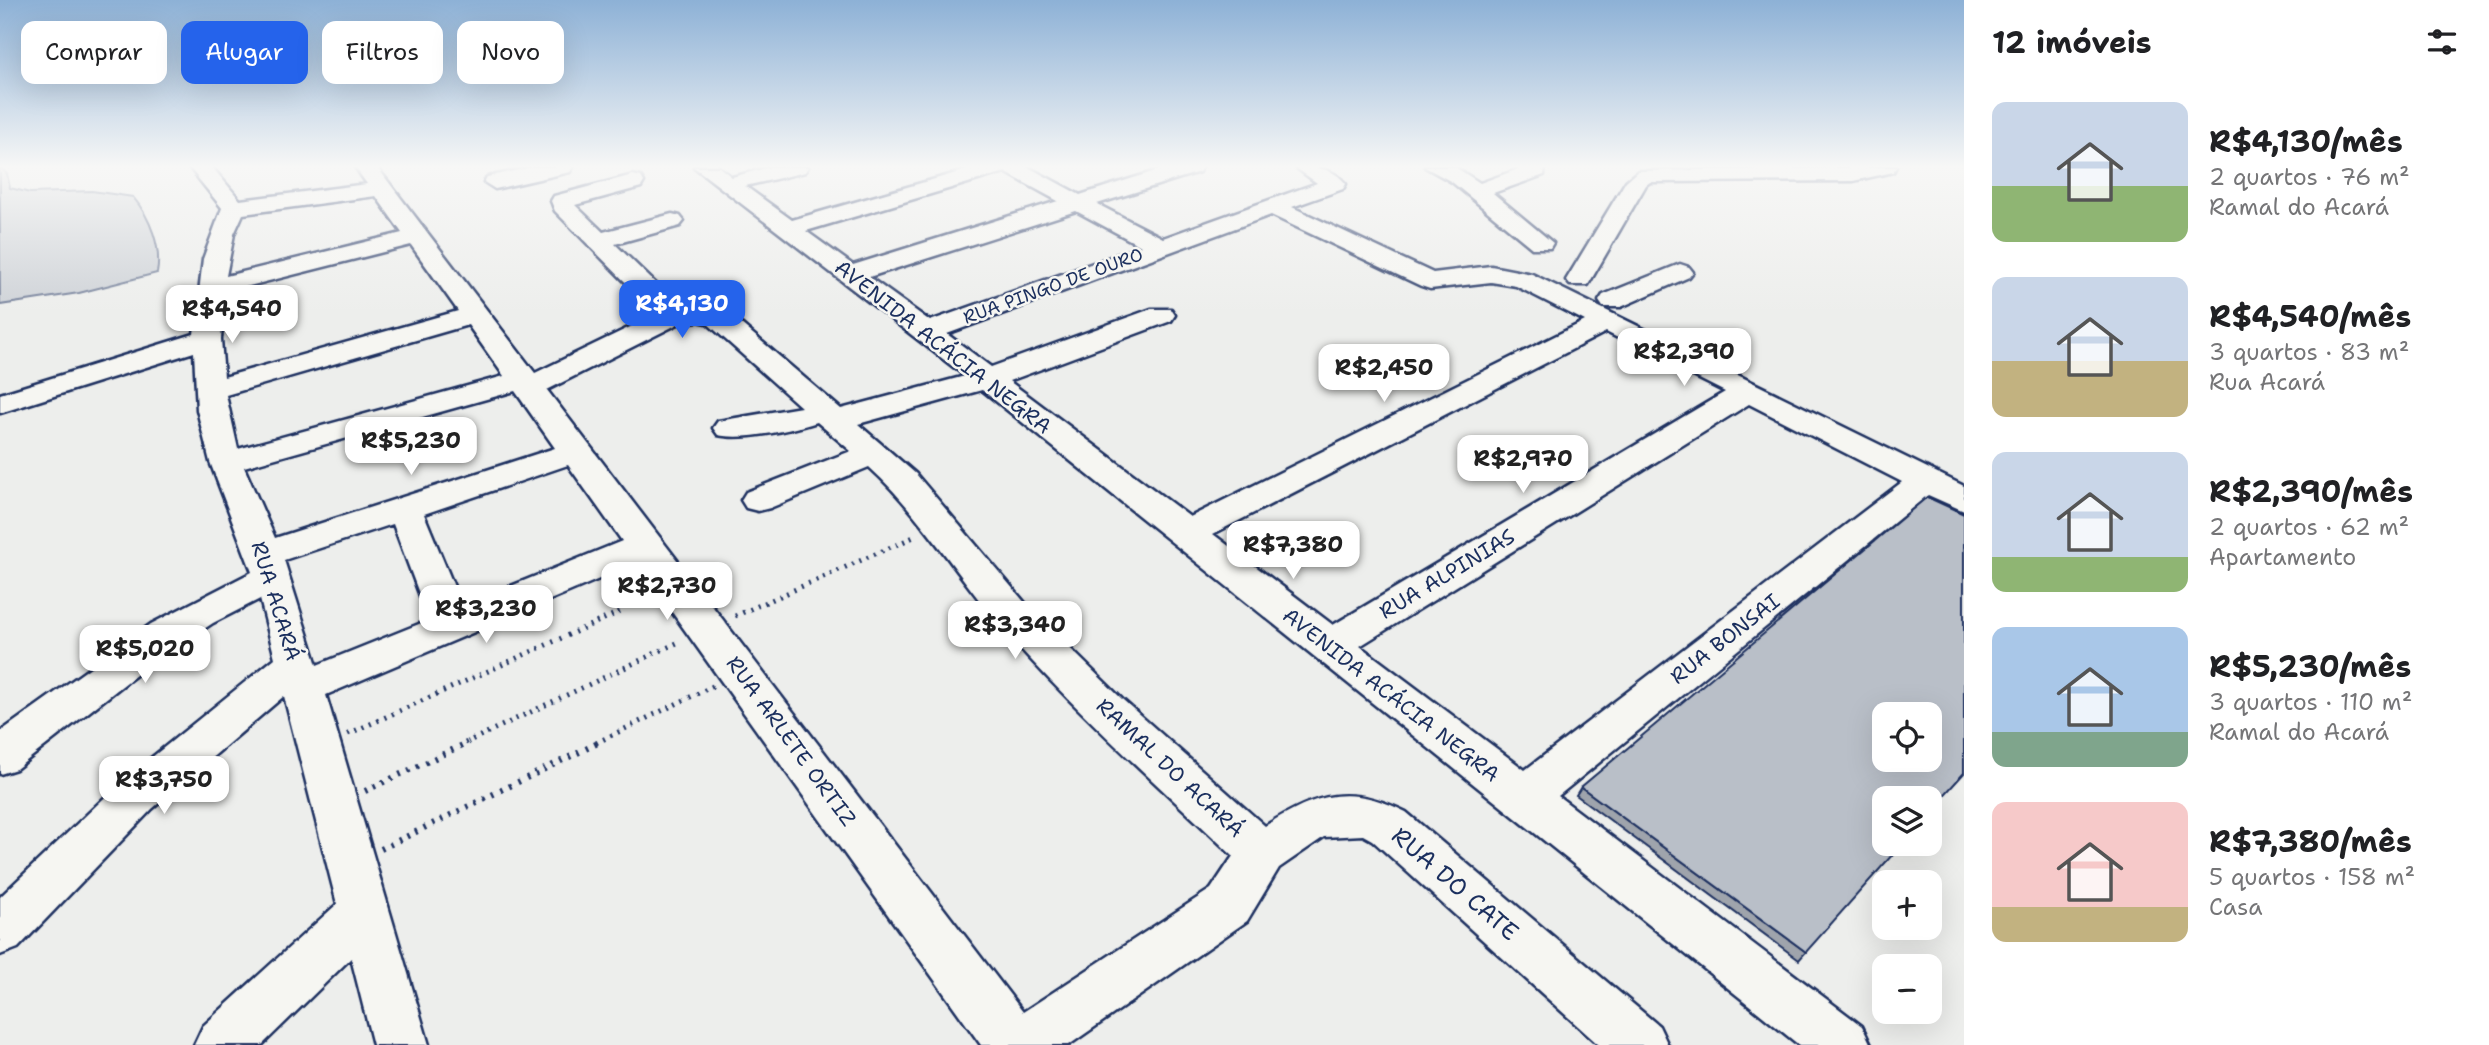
<!DOCTYPE html>
<html lang="pt">
<meta charset="utf-8">
<style>
body{margin:0;font-family:"Shantell Sans",sans-serif;background:#f2f2f2;color:#202124;height:100vh;display:flex;flex-direction:column;font-size:26px;white-space:nowrap}
*{box-sizing:border-box;margin:0}
p{font-size:23px;color:#757577}
.icon{flex:none;width:38px;height:38px;fill:none;stroke:currentColor;stroke-width:2;stroke-linecap:round;stroke-linejoin:round}
.map{position:relative;flex:1;overflow:hidden}
.sheet{display:flex;flex-direction:column;background:#fff;width:525px}
.sheet>*{flex:none}
.top-card{position:absolute;left:21px;top:21px;width:665px;height:63px;display:flex;gap:14px}
.buttons{position:absolute;left:1872px;top:702px;display:grid;gap:14px}
.buttons a{display:grid;place-items:center;width:70px;height:70px;border-radius:14px;background:#fff;box-shadow:0 7px 28px #0002;font-size:35px}
.price{position:absolute;translate:-50% -60px;padding:0 16px;border-radius:14px;background:#fff;color:#222;font-size:23px;line-height:46px;filter:drop-shadow(0 2px 4px #0008)}
.price::after{content:'';position:absolute;left:50%;top:42px;width:21px;height:16px;margin-left:-10px;background:inherit;clip-path:polygon(0 0,100% 0,50% 100%)}
.price.current{background:#2563eb;color:#fff}
ul{padding:0;list-style:none}
li{display:flex;align-items:center;gap:21px;height:175px;padding:0 28px}
li span{display:grid;place-items:center;flex:none;width:196px;height:140px;border-radius:14px;color:#555}
li>.icon{margin-inline-start:auto}
span .icon{width:84px;height:84px;fill:#fffc;stroke-width:1}
li b{font-size:30px}
h2{display:flex;justify-content:space-between;align-items:center;height:84px;padding:0 28px;font-size:30px}
.pill{padding:0 24px;border-radius:14px;background:#fff;box-shadow:0 7px 28px #0002;font-size:24px;line-height:63px}
.pill.current{background:#2563eb;color:#fff}
main{display:flex;flex:1;min-height:0}
.map>svg:first-child{display:block}
.green{fill:#ced2d7;stroke:#74809a;stroke-width:2}
.lines{fill:none;stroke-linecap:round;stroke-linejoin:round}
.minor-casing{stroke:#1b2f5e;stroke-width:5}
.path-far1{stroke:#1b2f5e;stroke-width:5;stroke-dasharray:2 6;stroke-linecap:butt}
.path{stroke:#1b2f5e;stroke-width:6;stroke-dasharray:2.5 7;stroke-linecap:butt}
.minor{fill:#f6f6f2;fill-rule:evenodd}
.wall{fill:#9fa4ac;stroke:#1b2f5e;stroke-width:2}
.building{fill:#b9bfc8;stroke:#1b2f5e;stroke-width:2;fill-rule:evenodd}
.labels{text-anchor:middle;dominant-baseline:central;stroke-width:5;stroke-linejoin:round;paint-order:stroke}
.far-street-label{font-size:18px;fill:#1b2f5e;stroke:#f6f6f2}
.street-label{font-size:21px;fill:#1b2f5e;stroke:#f6f6f2}
.near-street-label{font-size:24px;fill:#1b2f5e;stroke:#f6f6f2}
</style>
<main>
<div class="map">
<svg width="1964" height="1045" viewBox="0 0 1964 1045">
<rect width="100%" height="100%" fill="#edeeec"/>
<filter id="ink" filterUnits="userSpaceOnUse"><feTurbulence type="fractalNoise" baseFrequency=".0143" numOctaves="2"/><feDisplacementMap in="SourceGraphic" scale="14" xChannelSelector="R" yChannelSelector="G"/><feConvolveMatrix kernelMatrix="1 2 1 2 8 2 1 2 1" color-interpolation-filters="sRGB"/></filter>
<g filter="url(#ink)">
<path class="green" d="M 0,167 L 7,174 L 10,188 L 30,193 L 92,191 L 133,197 C 150,217 162,248 157,273 L 79,293 L 0,305 Z"/>
<g class="lines">
<defs>
<g id="minor">
<path d="M 189,167 L 212,167 L 240,200 L 367,184 L 355,167 L 377,167 L 535,373 L 657,314 L 555,211 L 551,201 L 554,196 L 633,175 L 641,177 L 644,182 L 641,187 L 575,205 L 603,232 L 672,214 L 680,216 L 684,221 L 680,226 L 615,244 L 680,307 L 698,305 L 726,311 L 841,409 L 965,376 L 694,167 L 719,167 L 732,177 L 770,167 L 808,167 L 805,172 L 745,186 L 792,220 L 977,167 L 1028,167 L 1080,195 L 1168,167 L 1202,167 L 1199,172 L 1097,204 L 1163,238 L 1317,183 L 1295,167 C 1315,167 1333,167 1346,184 L 1343,189 L 1292,207 L 1433,273 L 1491,266 L 1532,274 L 1964,486 L 1964,511 L 1928,495 L 1558,796 L 1862,1026 L 1871,1045 L 1799,1045 L 982,390 L 858,424 L 916,474 L 1032,611 L 1123,700 L 1265,826 C 1316,793 1350,784 1406,812 L 1659,1026 L 1668,1045 L 1599,1045 L 1372,840 L 1363,835 L 1324,837 L 1279,868 L 1247,921 L 1069,1045 L 981,1045 L 637,563 L 326,695 L 429,1045 L 373,1045 L 351,958 L 262,1045 L 194,1045 L 203,1026 L 337,904 L 284,696 L 152,809 L 18,948 L 0,955 L 0,897 L 120,783 L 275,658 L 260,599 L 213,623 L 145,668 L 16,769 L 0,774 L 0,732 L 151,624 L 252,572 L 210,462 L 197,410 L 194,352 L 0,413 L 0,394 L 194,334 L 203,259 L 222,208 ZM 1005,172 L 1058,201 L 853,265 L 806,231 ZM 376,196 L 402,233 L 226,276 L 234,234 L 243,214 ZM 1076,211 L 1141,246 L 930,321 L 869,277 ZM 1271,215 L 1421,286 L 1430,289 L 1491,282 L 1516,286 L 1585,321 L 1190,517 L 1009,381 L 1171,321 L 1175,315 L 1171,309 L 1151,309 L 991,367 L 947,334 ZM 411,245 L 458,311 L 224,377 L 221,339 L 225,292 ZM 698,321 L 707,323 L 801,407 L 718,421 L 713,428 L 718,435 C 743,441 792,430 817,422 L 851,451 L 746,492 L 741,500 L 746,508 L 758,511 L 770,508 L 869,467 C 922,515 958,578 1005,631 C 1075,711 1156,783 1233,856 L 1211,889 L 1023,1012 L 547,390 L 680,323 ZM 468,325 L 504,376 L 238,449 L 226,395 ZM 1606,332 L 1725,392 L 1333,625 L 1213,534 ZM 515,391 L 555,448 L 275,538 L 244,467 ZM 1749,404 L 1902,482 L 1525,770 L 1360,646 ZM 568,465 L 622,541 L 462,606 L 424,514 ZM 393,524 L 429,620 L 317,665 L 284,560 Z"/>
<polygon points="532,167 573,167 570,172 495,189 484,182 487,177"/>
<polygon points="1425,167 1455,167 1480,183 1524,167 1545,167 1544,175 1493,193 1553,243 1550,248 1532,248 1452,182"/>
<polygon points="1896,167 1893,172 1853,181 1650,182 1646,185 1588,285 1570,285 1566,280 1626,181 1638,171"/>
<polygon points="1680,264 1689,267 1693,272 1689,277 1621,307 1603,307 1599,301 1603,295"/>
</g>
</defs>
<use href="#minor" class="minor-casing"/>
<g class="path-far1">
<polyline points="735,616 916,536"/>
<polyline points="348,734 624,610"/>
<polyline points="465,743 679,642"/>
<polyline points="596,743 713,686"/>
</g>
<g class="path">
<polyline points="365,791 469,742"/>
<polyline points="381,849 600,742"/>
</g>
<use href="#minor" class="minor"/>
</g>
<polygon class="wall" points="1581,787 1806,952 1799,960 1576,795"/>
<path class="building" d="M 1927,497 L 1964,514 L 1964,773 L 1930,811 L 1930,798 L 1885,798 L 1885,844 L 1902,844 L 1806,952 L 1581,787 ZM 1885,714 L 1930,714 L 1930,760 L 1885,760 Z"/>
</g>
<linearGradient id="sky" x2="0" y2="1"><stop stop-color="#8db1d6"/><stop offset="0.53" stop-color="#f7f7f6"/><stop offset="1" stop-color="#f7f7f6" stop-opacity="0"/></linearGradient>
<rect width="1964" height="314" fill="url(#sky)"/>
<g class="labels">
<g class="far-street-label">
<text transform="translate(1053 286) rotate(-20)">RUA PINGO DE OURO</text>
</g>
<g class="street-label">
<text transform="translate(943 347) rotate(38)">AVENIDA ACÁCIA NEGRA</text>
<text transform="translate(1447 574) rotate(-31)">RUA ALPINIAS</text>
<text transform="translate(276 601) rotate(73)">RUA ACARÁ</text>
<text transform="translate(1725 639) rotate(-38)">RUA BONSAI</text>
<text transform="translate(1391 695) rotate(38)">AVENIDA ACÁCIA NEGRA</text>
<text transform="translate(791 741) rotate(54)">RUA ARLETE ORTIZ</text>
<text transform="translate(1170 768) rotate(43)">RAMAL DO ACARÁ</text>
</g>
<g class="near-street-label">
<text transform="translate(1455 884) rotate(41)">RUA DO CATE</text>
</g>
</g>
</svg>
<div class="buttons">
<a><svg class="icon" aria-label="locate" viewBox="0 0 24 24"><circle cx="12" cy="12" r="6"/><path d="M12 2v4M12 18v4M2 12h4M18 12h4"/></svg></a>
<a><svg class="icon" aria-label="layers" viewBox="0 0 24 24"><path d="M12 4l9 5-9 5-9-5zM3 14l9 5 9-5"/></svg></a>
<a>+</a>
<a>−</a>
</div>
<b class="price current" style="left:682px;top:340px">R$4,130</b>
<b class="price" style="left:232px;top:345px">R$4,540</b>
<b class="price" style="left:1684px;top:388px">R$2,390</b>
<b class="price" style="left:1384px;top:404px">R$2,450</b>
<b class="price" style="left:411px;top:477px">R$5,230</b>
<b class="price" style="left:1523px;top:495px">R$2,970</b>
<b class="price" style="left:1293px;top:581px">R$7,380</b>
<b class="price" style="left:667px;top:622px">R$2,730</b>
<b class="price" style="left:486px;top:645px">R$3,230</b>
<b class="price" style="left:1015px;top:661px">R$3,340</b>
<b class="price" style="left:145px;top:685px">R$5,020</b>
<b class="price" style="left:164px;top:816px">R$3,750</b>
<div class="top-card">
<a class="pill">Comprar</a>
<a class="pill current">Alugar</a>
<a class="pill">Filtros</a>
<a class="pill">Novo</a>
</div>
</div>
<section class="sheet">
<h2>12 imóveis<svg class="icon" aria-label="filters" viewBox="0 0 24 24"><path d="M4 7h16M4 17h16"/><circle cx="9" cy="7" r="2"/><circle cx="15" cy="17" r="2"/></svg></h2>
<ul>
<li><span style="background:linear-gradient(#c9d6e8 60%,#8fb573 0)"><svg class="icon" aria-label="home" viewBox="0 0 24 24"><path d="M3 11l9-7 9 7M6 9v11h12V9"/></svg></span><div><b>R$4,130/mês</b><p>2 quartos · 76 m²</p><p>Ramal do Acará</p></div></li>
<li><span style="background:linear-gradient(#c9d6e8 60%,#c2b280 0)"><svg class="icon" aria-label="home" viewBox="0 0 24 24"><path d="M3 11l9-7 9 7M6 9v11h12V9"/></svg></span><div><b>R$4,540/mês</b><p>3 quartos · 83 m²</p><p>Rua Acará</p></div></li>
<li><span style="background:linear-gradient(#c9d6e8 75%,#8fb573 0)"><svg class="icon" aria-label="home" viewBox="0 0 24 24"><path d="M3 11l9-7 9 7M6 9v11h12V9"/></svg></span><div><b>R$2,390/mês</b><p>2 quartos · 62 m²</p><p>Apartamento</p></div></li>
<li><span style="background:linear-gradient(#a9c7e8 75%,#7fa58c 0)"><svg class="icon" aria-label="home" viewBox="0 0 24 24"><path d="M3 11l9-7 9 7M6 9v11h12V9"/></svg></span><div><b>R$5,230/mês</b><p>3 quartos · 110 m²</p><p>Ramal do Acará</p></div></li>
<li><span style="background:linear-gradient(#f6c9c9 75%,#c2b280 0)"><svg class="icon" aria-label="home" viewBox="0 0 24 24"><path d="M3 11l9-7 9 7M6 9v11h12V9"/></svg></span><div><b>R$7,380/mês</b><p>5 quartos · 158 m²</p><p>Casa</p></div></li>
</ul>
</section>
</main>
